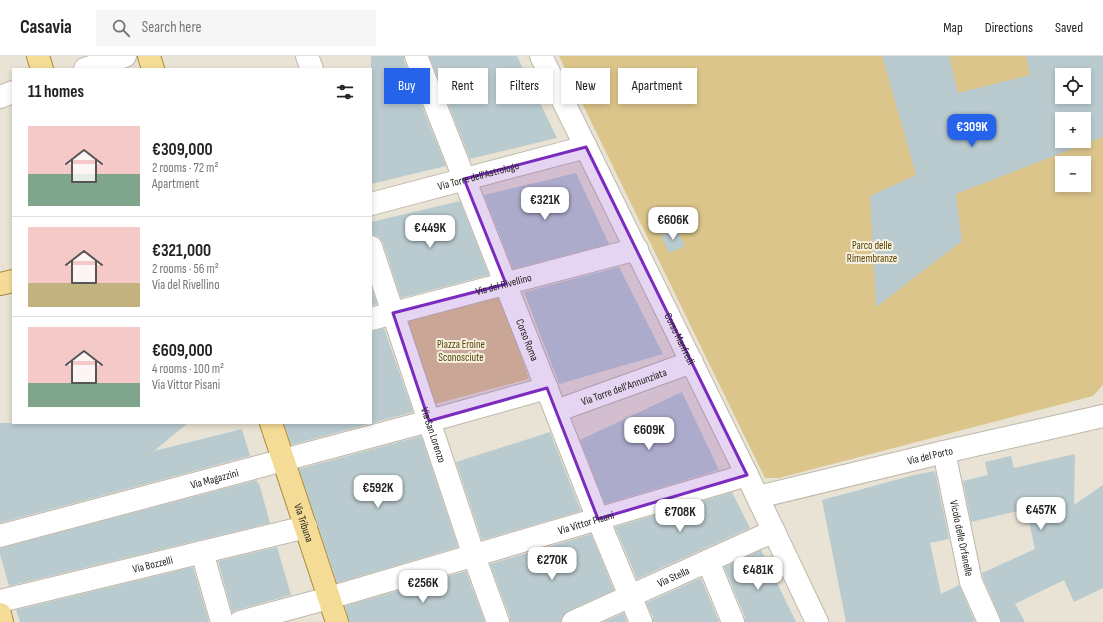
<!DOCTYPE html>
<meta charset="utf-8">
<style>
body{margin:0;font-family:"Sofia Sans Condensed",sans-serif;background:#f6f6f6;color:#222;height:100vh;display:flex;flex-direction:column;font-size:15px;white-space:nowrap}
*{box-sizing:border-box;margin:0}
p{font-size:13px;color:#767676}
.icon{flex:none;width:22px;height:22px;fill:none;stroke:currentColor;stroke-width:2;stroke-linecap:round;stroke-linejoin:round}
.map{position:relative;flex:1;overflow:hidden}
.panel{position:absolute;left:12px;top:12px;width:360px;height:356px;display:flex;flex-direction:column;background:#fff;border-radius:0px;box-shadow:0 2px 6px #0003}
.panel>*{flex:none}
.hud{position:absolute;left:384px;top:12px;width:380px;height:36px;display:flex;gap:8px}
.fabs{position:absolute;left:1055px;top:12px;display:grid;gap:8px}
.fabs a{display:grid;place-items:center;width:36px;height:36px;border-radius:0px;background:#fff;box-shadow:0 2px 6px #0003;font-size:20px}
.price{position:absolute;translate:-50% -34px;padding:0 9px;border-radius:8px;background:#fff;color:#222;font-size:13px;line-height:26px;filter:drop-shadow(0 1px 2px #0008)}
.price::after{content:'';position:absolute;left:50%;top:24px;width:12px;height:9px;margin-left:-6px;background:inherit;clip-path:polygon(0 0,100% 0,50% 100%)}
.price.on{background:#2563eb;color:#fff}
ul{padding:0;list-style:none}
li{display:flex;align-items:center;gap:12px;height:100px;padding:0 16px}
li+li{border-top:1px solid #e0e0e0}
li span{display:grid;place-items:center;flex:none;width:112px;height:80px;border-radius:0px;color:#555}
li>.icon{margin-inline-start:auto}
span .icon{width:48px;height:48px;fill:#fffc;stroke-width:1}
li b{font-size:17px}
h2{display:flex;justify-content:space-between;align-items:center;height:48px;padding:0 16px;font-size:17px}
.chip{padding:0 14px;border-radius:0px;background:#fff;box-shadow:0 2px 6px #0003;font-size:14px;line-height:36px}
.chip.on{background:#2563eb;color:#fff}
header{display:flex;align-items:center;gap:24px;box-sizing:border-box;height:56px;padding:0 20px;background:#fff;border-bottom:1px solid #e0e0e0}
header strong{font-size:19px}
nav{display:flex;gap:22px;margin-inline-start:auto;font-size:14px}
.search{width:280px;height:36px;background:#f6f6f6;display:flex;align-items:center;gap:10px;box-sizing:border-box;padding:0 14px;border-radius:0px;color:#767676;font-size:15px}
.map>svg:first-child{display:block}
.green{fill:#dcc58b;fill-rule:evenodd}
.building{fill:#bacbd0;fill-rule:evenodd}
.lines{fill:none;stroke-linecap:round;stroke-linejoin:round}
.minor-casing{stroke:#beb8aa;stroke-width:24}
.major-casing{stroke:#a88c3e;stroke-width:24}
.minor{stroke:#fff;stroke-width:22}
.major{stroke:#f5dc96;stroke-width:22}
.marked{fill:#7b2cbf;fill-opacity:0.2;stroke:#7b2cbf;stroke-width:3;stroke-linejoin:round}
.labels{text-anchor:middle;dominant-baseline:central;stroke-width:4;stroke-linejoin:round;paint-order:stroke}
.street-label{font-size:11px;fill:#25231d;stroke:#f6f0e1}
.park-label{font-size:11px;fill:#5a4606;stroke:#f6f0e1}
</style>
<header>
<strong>Casavia</strong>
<div class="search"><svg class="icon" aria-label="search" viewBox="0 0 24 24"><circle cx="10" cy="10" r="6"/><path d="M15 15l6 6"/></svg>Search here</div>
<nav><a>Map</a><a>Directions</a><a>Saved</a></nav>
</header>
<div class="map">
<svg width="1103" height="566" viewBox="0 0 1103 566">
<rect width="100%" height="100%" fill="#e8e3d4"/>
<g class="green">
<path d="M 559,0 L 1103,0 L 1103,329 L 1093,340 L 779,422 L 765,422 ZM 1062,19 L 1084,19 L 1084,41 L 1062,41 ZM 1062,63 L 1084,63 L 1084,85 L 1062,85 ZM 1062,107 L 1084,107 L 1084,129 L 1062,129 Z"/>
<polygon points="500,238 529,323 431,349 403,263"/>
</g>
<g class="building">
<polygon points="371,0 404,0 404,5 446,110 371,128"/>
<polygon points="429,0 517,0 557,82 470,103"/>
<path d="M 882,0 L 949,0 L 958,37 L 1030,19 L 1026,0 L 1103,0 L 1103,81 L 956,138 L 962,185 L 876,251 L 870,140 L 916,119 ZM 1062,19 L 1084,19 L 1084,41 L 1062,41 ZM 1062,63 L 1084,63 L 1084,85 L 1062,85 Z"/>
<polygon points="576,117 609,188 513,213 484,139"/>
<polygon points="460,145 489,219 401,242 383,187 379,181 374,179 371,179 371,166"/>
<polygon points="676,172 685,190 669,197 661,180"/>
<polygon points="619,211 663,298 559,328 524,236"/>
<polygon points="371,231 377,248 371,250"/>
<polygon points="384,272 413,356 291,389 284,367 371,367 371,275"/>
<polygon points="682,336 719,414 605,448 580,384"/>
<polygon points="0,367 188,367 154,395 242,373 250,400 0,467"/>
<polygon points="550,376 581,455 482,484 456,406"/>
<polygon points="421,380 458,491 337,527 299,413"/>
<polygon points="1075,398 1074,449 1103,429 1103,532 1074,546 1064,524 1015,548 1025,566 1001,566 1000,561 983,522 982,517 1035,493 1026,453 971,466 963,425 988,419 985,406 1011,400 1014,412"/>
<polygon points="935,415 949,483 930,487 941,538 959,529 975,566 846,566 822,444 914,419"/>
<polygon points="257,424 257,427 259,427 270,467 9,530 0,498 0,492"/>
<polygon points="732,436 750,472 637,523 615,471"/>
<polygon points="591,478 614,534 568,555 563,559 561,566 510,566 510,562 490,508"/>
<polygon points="277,491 291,539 237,554 232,556 218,505"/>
<polygon points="761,494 796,566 745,566 745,561 724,511"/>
<polygon points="193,511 209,566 20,566 16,554"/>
<polygon points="466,515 485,566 349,566 345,550"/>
<polygon points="701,522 719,566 653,566 653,561 646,547"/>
<polygon points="624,557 627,566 603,566"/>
</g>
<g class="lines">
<defs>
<g id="minor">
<polyline points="307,0 312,13"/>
<path id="s1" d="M 416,0 L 598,463 L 630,540 L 641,566"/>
<path id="s2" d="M 541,0 L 747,419 L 817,566"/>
<polyline points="85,13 125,0"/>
<polyline points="0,41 13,36"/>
<path id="s3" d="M 371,148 L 586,91"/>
<path id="s4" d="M 371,191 L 474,500 L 498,566"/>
<path id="s5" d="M 371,263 L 637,193"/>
<path id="s6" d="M 556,355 L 692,306"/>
<path id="s7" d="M 944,396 L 971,526 L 989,566"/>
<path id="s8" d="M 758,441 L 944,396 L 1103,360"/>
<path id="s9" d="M 0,480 L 429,365 L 547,332"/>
<polyline points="202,496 222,566"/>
<polyline points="708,505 733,566"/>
<path id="s10" d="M 0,545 L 306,471"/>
<path id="s11" d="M 240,566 L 329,542 L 747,419"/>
<path id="s12" d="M 573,566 L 774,475"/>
</g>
<g id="major">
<polyline points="38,0 42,13"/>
<polyline points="149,0 153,13"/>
<polyline points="0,228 13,225"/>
<path id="s13" d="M 271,367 L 337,566"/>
<polyline points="0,558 2,566"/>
</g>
</defs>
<use href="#minor" class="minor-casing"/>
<use href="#major" class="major-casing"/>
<use href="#minor" class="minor"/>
<use href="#major" class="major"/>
</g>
<path class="marked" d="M 586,91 L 747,419 L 598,463 L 547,332 L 429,365 L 393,257 L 506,228 L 464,123 Z"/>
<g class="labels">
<g class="street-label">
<text stroke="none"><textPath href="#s3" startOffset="111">Via Torre dell'Astrologo</textPath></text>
<text stroke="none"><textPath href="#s5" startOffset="137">Via del Rivellino</textPath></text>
<text stroke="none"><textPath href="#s2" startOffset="315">Corso Manfredi</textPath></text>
<text stroke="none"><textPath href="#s1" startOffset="305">Corso Roma</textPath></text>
<text stroke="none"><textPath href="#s6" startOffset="72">Via Torre dell'Annunziata</textPath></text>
<text stroke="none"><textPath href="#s4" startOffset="198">Via San Lorenzo</textPath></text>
<text stroke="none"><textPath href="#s8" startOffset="177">Via del Porto</textPath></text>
<text stroke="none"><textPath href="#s9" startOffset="222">Via Magazzini</textPath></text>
<text stroke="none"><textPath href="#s13" startOffset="105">Via Tribuna</textPath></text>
<text stroke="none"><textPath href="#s11" startOffset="360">Via Vittor Pisani</textPath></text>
<text stroke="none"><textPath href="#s7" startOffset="88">Vicolo delle Orfanelle</textPath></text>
<text stroke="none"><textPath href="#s10" startOffset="157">Via Bozzelli</textPath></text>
<text stroke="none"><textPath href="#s12" startOffset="110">Via Stella</textPath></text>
</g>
<g class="park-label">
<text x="872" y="189">Parco delle<tspan x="872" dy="13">Rimembranze</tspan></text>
<text x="461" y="288">Piazza Eroine<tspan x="461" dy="13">Sconosciute</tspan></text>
</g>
</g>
</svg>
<div class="fabs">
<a><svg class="icon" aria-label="locate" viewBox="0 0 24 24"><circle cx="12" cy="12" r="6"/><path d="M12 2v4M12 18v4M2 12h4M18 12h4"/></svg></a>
<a>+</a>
<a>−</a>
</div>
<b class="price on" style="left:972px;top:92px">€309K</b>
<b class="price" style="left:545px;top:165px">€321K</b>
<b class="price" style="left:673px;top:185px">€606K</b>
<b class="price" style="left:430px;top:193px">€449K</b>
<b class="price" style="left:649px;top:395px">€609K</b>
<b class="price" style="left:378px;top:453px">€592K</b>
<b class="price" style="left:1041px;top:475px">€457K</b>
<b class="price" style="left:680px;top:477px">€708K</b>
<b class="price" style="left:552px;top:525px">€270K</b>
<b class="price" style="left:758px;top:535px">€481K</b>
<b class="price" style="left:423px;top:548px">€256K</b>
<div class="hud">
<a class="chip on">Buy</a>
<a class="chip">Rent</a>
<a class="chip">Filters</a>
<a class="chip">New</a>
<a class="chip">Apartment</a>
</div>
<section class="panel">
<h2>11 homes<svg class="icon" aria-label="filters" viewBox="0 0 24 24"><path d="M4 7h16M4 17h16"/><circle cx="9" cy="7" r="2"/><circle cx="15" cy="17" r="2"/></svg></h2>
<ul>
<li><span style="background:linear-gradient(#f6c9c9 60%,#7fa58c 0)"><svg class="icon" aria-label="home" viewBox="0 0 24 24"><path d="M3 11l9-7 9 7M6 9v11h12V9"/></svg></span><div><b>€309,000</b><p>2 rooms · 72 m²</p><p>Apartment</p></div></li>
<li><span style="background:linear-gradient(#f6c9c9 70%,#c2b280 0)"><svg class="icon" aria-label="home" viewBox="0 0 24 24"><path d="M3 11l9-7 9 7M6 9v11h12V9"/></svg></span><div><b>€321,000</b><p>2 rooms · 56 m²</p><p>Via del Rivellino</p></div></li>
<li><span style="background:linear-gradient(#f6c9c9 70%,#7fa58c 0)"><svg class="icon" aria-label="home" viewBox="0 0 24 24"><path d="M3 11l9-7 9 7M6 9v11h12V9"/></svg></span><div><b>€609,000</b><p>4 rooms · 100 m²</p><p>Via Vittor Pisani</p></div></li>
</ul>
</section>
</div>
